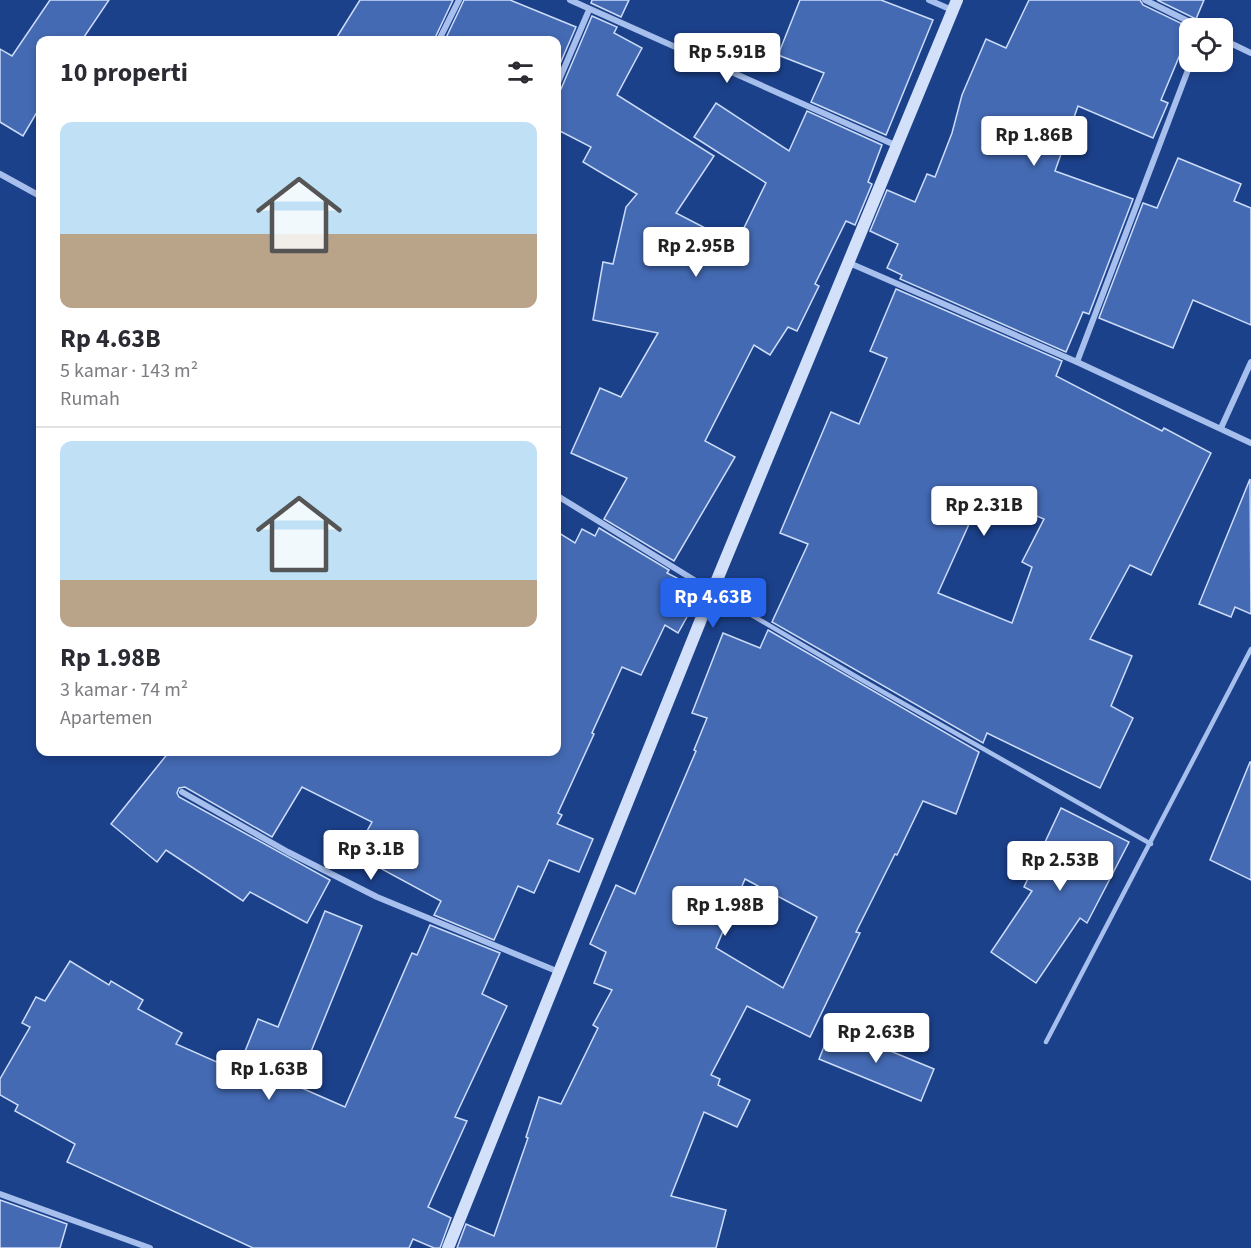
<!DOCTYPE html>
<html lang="id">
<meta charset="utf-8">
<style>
body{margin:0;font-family:"Source Sans 3",sans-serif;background:#f2f2f3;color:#2b2b33;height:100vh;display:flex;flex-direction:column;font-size:22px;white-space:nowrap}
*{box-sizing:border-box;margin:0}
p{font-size:20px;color:#7c7c81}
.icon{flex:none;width:33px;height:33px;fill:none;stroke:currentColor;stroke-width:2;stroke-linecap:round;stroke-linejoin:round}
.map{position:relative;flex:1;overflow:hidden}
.drawer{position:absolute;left:36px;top:36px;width:525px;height:720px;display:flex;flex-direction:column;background:#fff;border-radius:12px;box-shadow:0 3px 9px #0003}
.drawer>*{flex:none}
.fabs{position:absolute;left:1179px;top:18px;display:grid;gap:12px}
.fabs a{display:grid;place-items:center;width:54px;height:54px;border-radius:12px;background:#fff;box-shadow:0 3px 9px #0003;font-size:30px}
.price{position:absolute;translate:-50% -51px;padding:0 14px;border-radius:6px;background:#fff;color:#222;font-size:20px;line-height:39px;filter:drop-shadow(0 2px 3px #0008)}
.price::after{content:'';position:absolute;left:50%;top:36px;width:18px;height:14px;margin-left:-9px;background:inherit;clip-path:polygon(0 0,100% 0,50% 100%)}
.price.on{background:#2563eb;color:#fff}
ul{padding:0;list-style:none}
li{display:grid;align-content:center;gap:12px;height:318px;padding:0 24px}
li+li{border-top:2px solid #e1e1e2}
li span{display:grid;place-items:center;height:186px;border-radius:12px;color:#555}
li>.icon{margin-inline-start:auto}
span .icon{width:108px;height:108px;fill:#fffc;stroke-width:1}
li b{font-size:26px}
h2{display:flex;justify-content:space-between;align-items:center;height:72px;padding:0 24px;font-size:26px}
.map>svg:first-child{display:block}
.building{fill:#446ab3;stroke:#ccdcf9;stroke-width:1.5;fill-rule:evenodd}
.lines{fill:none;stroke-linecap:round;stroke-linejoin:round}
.lane{stroke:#a7bfed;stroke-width:4.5}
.street{stroke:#a7bfed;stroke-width:6}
.secondary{stroke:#d3e0f9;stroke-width:12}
</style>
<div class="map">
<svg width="1251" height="1248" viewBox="0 0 1251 1248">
<rect width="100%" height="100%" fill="#1c418b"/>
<g class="building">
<polygon points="50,0 109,0 82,40 40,40 40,107 23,136 0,122 0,49 12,56"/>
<polygon points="360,0 453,0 434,40 335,40"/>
<polygon points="464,0 510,0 576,27 556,73 556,40 445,40"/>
<polygon points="592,0 629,0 621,17 591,3"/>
<polygon points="800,0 881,0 933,20 886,135 811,102 824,73 778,55"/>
<polygon points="1029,0 1140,0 1143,5 1191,28 1161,100 1168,103 1153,138 1078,106 1055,171 1133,199 1089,314 1083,312 1066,352 900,279 902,275 887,268 898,244 870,231 887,190 915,202 927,174 935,177 952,133 962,95 986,39 1006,48"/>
<polygon points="1157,0 1204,0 1196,19"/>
<polygon points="592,16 617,27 614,33 642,48 617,95 714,156 676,213 736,244 766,183 694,137 716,103 789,151 807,111 882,145 868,182 872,184 855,225 846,221 815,284 819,286 797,331 788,327 770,355 754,345 705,441 735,457 674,561 604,519 627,478 571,453 600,388 621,397 658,333 593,320 603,262 613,264 626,207 637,194 583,162 591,147 556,129 556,92 561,89"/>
<polygon points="1178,158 1241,184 1234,201 1251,208 1251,325 1193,300 1173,348 1099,318 1143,203 1157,208"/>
<path d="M 896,289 L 1062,361 L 1056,376 L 1162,431 L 1164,428 L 1211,453 L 1151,575 L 1130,565 L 1090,639 L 1132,656 L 1111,706 L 1133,718 L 1100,788 L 987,733 L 983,743 L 772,622 L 808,544 L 780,533 L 831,412 L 859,424 L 887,358 L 870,351 ZM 983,493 L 1044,519 L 1022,562 L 1032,567 L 1012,623 L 938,593 Z"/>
<polygon points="1250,479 1251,614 1235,607 1231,617 1199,604"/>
<polygon points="599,528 669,570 667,573 679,579 676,585 698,597 678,633 665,625 641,675 622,667 592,733 594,734 558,813 562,815 557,824 593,839 579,872 549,860 534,893 518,886 494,940 434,915 441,901 354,854 372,822 302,787 272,837 185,787 179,788 177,793 179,797 330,880 307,923 250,892 243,901 166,850 157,862 111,824 169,752 556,752 556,531 575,543 582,529 595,536"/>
<path d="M 768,630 L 979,752 L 956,814 L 923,801 L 897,855 L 895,854 L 856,932 L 860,933 L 810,1037 L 747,1006 L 711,1075 L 720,1079 L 718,1085 L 750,1100 L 737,1127 L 704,1112 L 671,1196 L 726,1210 L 716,1248 L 457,1248 L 466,1224 L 494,1236 L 528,1138 L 526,1137 L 539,1097 L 561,1104 L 598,1028 L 593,1025 L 612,990 L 594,983 L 606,952 L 590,944 L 616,885 L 635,894 L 696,751 L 694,750 L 707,718 L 692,713 L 723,633 L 760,648 ZM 745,879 L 817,917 L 783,988 L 716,948 Z"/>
<polygon points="1250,762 1251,762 1251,880 1210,860"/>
<polygon points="1061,808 1129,842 1087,923 1080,918 1036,983 991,952 1032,891 1024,887"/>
<polygon points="325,911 362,926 297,1086 345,1107 412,953 417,955 430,925 500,953 482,994 507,1006 455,1117 467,1121 428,1207 451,1218 440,1248 434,1248 413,1239 409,1248 253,1248 67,1162 75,1144 15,1111 18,1105 0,1095 0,1079 30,1027 22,1023 36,997 45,1001 70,961 109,985 111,981 143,1000 138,1009 182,1033 176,1044 237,1071 258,1019 278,1027"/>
<polygon points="832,1027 934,1069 921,1101 819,1059"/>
<polygon points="0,1200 67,1224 60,1248 0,1248"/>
</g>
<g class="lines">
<g class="lane">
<polyline points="714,593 862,680 1151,844"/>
<polyline points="1046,1042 1251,649"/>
</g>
<g class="street">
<polyline points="570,0 895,145"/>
<polyline points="929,0 952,10"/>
<polyline points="1145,0 1202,28"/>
<polyline points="1222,39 1251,53"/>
<polyline points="439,40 459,0"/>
<polyline points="556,87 589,10"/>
<polyline points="0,174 40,196"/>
<polyline points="847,262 1077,362 1251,443"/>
<polyline points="1077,362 1191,62"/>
<polyline points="1221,428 1251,362"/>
<polyline points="556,495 712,591"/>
<polyline points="182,792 288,852 377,897 559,972"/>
<polyline points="0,1194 150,1248"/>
</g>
<polyline class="secondary" points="448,1248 712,592 957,0"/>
</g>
</svg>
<div class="fabs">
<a><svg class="icon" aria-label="locate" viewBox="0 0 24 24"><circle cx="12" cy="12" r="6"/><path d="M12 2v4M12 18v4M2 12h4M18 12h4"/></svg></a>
</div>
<b class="price" style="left:727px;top:84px">Rp 5.91B</b>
<b class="price" style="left:1034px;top:167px">Rp 1.86B</b>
<b class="price" style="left:696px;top:278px">Rp 2.95B</b>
<b class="price" style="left:984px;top:537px">Rp 2.31B</b>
<b class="price on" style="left:713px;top:629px">Rp 4.63B</b>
<b class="price" style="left:371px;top:881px">Rp 3.1B</b>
<b class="price" style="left:1060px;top:892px">Rp 2.53B</b>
<b class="price" style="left:725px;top:937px">Rp 1.98B</b>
<b class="price" style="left:876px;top:1064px">Rp 2.63B</b>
<b class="price" style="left:269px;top:1101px">Rp 1.63B</b>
<section class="drawer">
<h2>10 properti<svg class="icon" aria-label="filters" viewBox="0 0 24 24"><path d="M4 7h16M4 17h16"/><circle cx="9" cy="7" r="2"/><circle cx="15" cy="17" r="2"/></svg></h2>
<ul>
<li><span style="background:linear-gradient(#bfe0f5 60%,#b9a48a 0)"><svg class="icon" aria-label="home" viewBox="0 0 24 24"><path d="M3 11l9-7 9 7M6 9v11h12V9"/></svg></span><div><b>Rp 4.63B</b><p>5 kamar · 143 m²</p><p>Rumah</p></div></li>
<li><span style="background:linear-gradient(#bfe0f5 75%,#b9a48a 0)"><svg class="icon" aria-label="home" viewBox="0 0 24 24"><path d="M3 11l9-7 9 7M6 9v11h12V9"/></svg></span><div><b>Rp 1.98B</b><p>3 kamar · 74 m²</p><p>Apartemen</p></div></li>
</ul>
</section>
</div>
